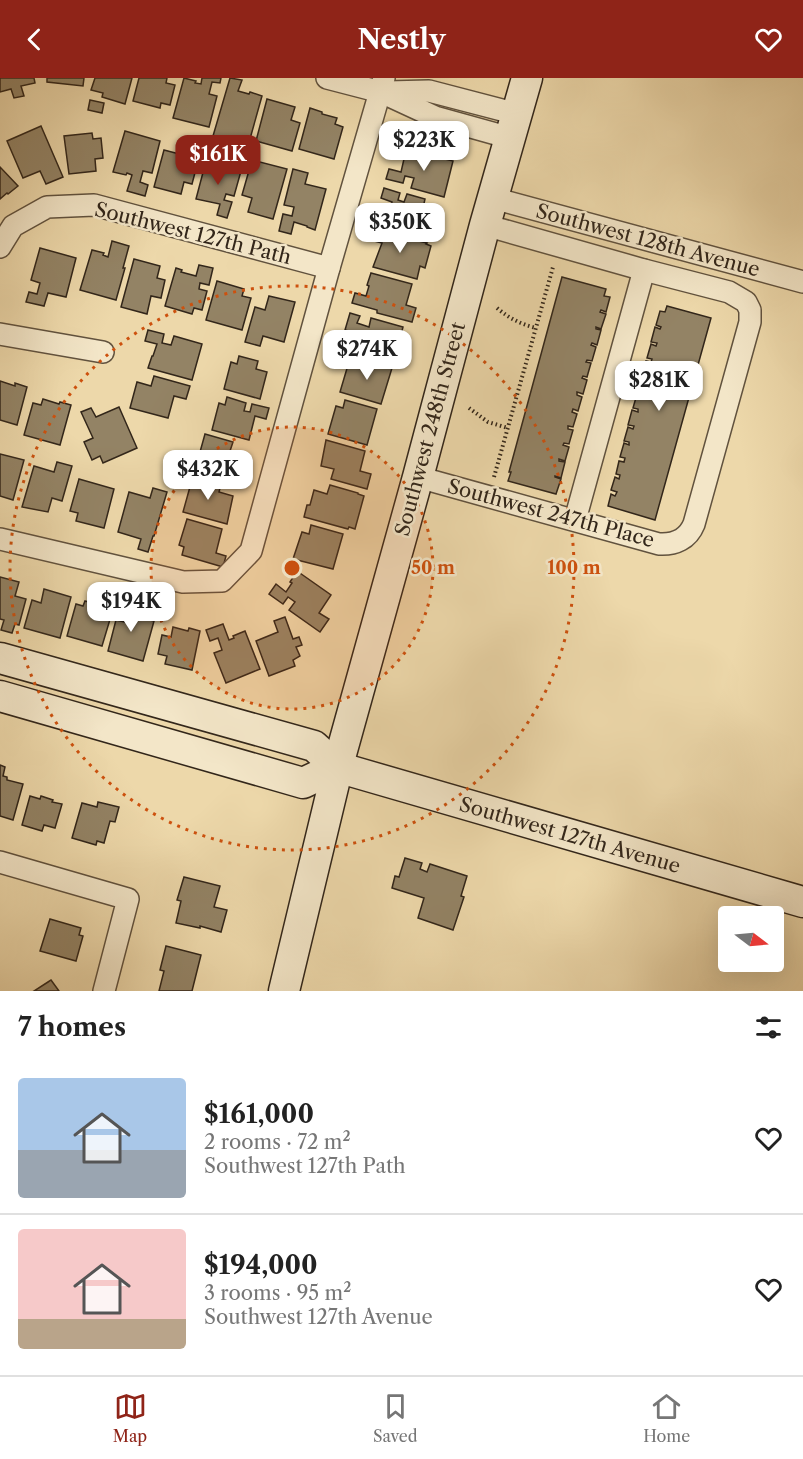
<!DOCTYPE html>
<meta charset="utf-8">
<style>
body{margin:0;font-family:"Libre Caslon Text",serif;background:#f2f2f2;color:#222;height:100vh;display:flex;flex-direction:column;font-size:22px;white-space:nowrap}
*{box-sizing:border-box;margin:0}
p{font-size:20px;color:#767676}
.icon{flex:none;width:33px;height:33px;fill:none;stroke:currentColor;stroke-width:2;stroke-linecap:round;stroke-linejoin:round}
.map{position:relative;height:913px;overflow:hidden}
.drawer{display:flex;flex-direction:column;background:#fff;flex:1}
.drawer>*{flex:none}
.needle{width:39px;rotate:106deg}
.controls{position:absolute;left:718px;top:828px;display:grid;gap:12px}
.controls a{display:grid;place-items:center;width:66px;height:66px;border-radius:6px;background:#fff;box-shadow:0 6px 24px #0002;font-size:30px}
.price{position:absolute;translate:-50% -51px;padding:0 14px;border-radius:12px;background:#fff;color:#222;font-size:20px;line-height:39px;filter:drop-shadow(0 2px 3px #0008)}
.price::after{content:'';position:absolute;left:50%;top:36px;width:18px;height:14px;margin-left:-9px;background:inherit;clip-path:polygon(0 0,100% 0,50% 100%)}
.price.on{background:#8f2418;color:#fff}
ul{padding:0;list-style:none}
li{display:flex;align-items:center;gap:18px;height:150px;padding:0 18px}
li+li{border-top:2px solid #e0e0e0}
li span{display:grid;place-items:center;flex:none;width:168px;height:120px;border-radius:6px;color:#555}
li>.icon{margin-inline-start:auto}
span .icon{width:72px;height:72px;fill:#fffc;stroke-width:1}
li b{font-size:26px}
h2{display:flex;justify-content:space-between;align-items:center;height:72px;padding:0 18px;font-size:26px}
header{display:flex;justify-content:space-between;align-items:center;height:78px;padding:0 18px;background:#8f2418;color:#fff;font-size:27px;font-weight:700}
.tab-bar{display:flex;justify-content:space-around;align-items:center;height:84px;border-top:2px solid #e0e0e0;background:#fff;font-size:16px;color:#767676}
.tab-bar a{display:grid;justify-items:center;gap:3px}
.tab-bar .on{color:#8f2418}
.map>svg:first-child{display:block}
.building{fill:#938365;stroke:#32261a;stroke-width:1.5}
.lines{fill:none;stroke-linecap:round;stroke-linejoin:round}
.street-casing{stroke:#61523e;stroke-width:24}
.secondary-casing{stroke:#32261a;stroke-width:33}
.path{stroke:#32261a;stroke-width:4;stroke-dasharray:1.5 3;stroke-linecap:butt}
.street{stroke:#f3e6c8;stroke-width:21}
.secondary{stroke:#f3e6c8;stroke-width:30}
.ring{fill:none;stroke:#cd510e;stroke-width:3;stroke-dasharray:3 6}
.labels{text-anchor:middle;dominant-baseline:central;stroke-width:5;stroke-linejoin:round;paint-order:stroke}
.street-label{font-size:20px;fill:#32261a;stroke:#f3e6c8}
.centre{fill:#cd510e;stroke:#f3e6c8;stroke-width:3}
.ring-label{font-size:18px;text-anchor:middle;font-weight:bold;fill:#cd510e;stroke:#f3e6c8;stroke-width:5;stroke-linejoin:round;paint-order:stroke}
</style>
<header><svg class="icon" aria-label="back" viewBox="0 0 24 24"><path d="M15 5l-7 7 7 7"/></svg>Nestly<svg class="icon" aria-label="heart" viewBox="0 0 24 24"><path d="M12 20l-8-8c-3-5 5-10 8-4 3-6 11-1 8 4z"/></svg></header>
<div class="map">
<svg width="803" height="913" viewBox="0 0 803 913">
<rect width="100%" height="100%" fill="#edd8aa"/>
<filter id="stains"><feTurbulence type="fractalNoise" baseFrequency=".00333" numOctaves="4"/><feColorMatrix values="0 0 0 0 .2 0 0 0 0 .09 0 0 0 0 .02 0 0 0 .5 -.17"/></filter>
<radialGradient id="worn" r=".72"><stop offset=".6" stop-color="#630" stop-opacity="0"/><stop offset="1" stop-color="#630" stop-opacity=".3"/></radialGradient>
<g class="building">
<polygon points="0,0 34,0 35,5 21,8 24,18 14,20 11,11 0,14"/>
<polygon points="47,0 84,0 83,8 47,4"/>
<polygon points="95,0 132,0 125,26 102,19 103,15 91,12"/>
<polygon points="139,0 167,0 166,5 175,7 170,27 161,25 160,30 133,23"/>
<polygon points="184,0 196,3 195,5 201,6 202,0 221,0 220,5 212,4 209,16 217,18 209,49 173,40"/>
<polygon points="230,0 242,2 238,13 249,16 250,14 262,18 248,68 213,58"/>
<polygon points="267,21 295,29 291,42 300,45 292,73 256,63"/>
<polygon points="90,22 104,25 102,35 88,32"/>
<polygon points="310,30 322,34 322,36 337,40 335,46 343,49 334,81 299,71"/>
<polygon points="41,48 63,99 46,106 40,93 23,100 7,63"/>
<polygon points="125,53 160,63 152,95 143,93 140,104 148,107 145,118 127,113 132,97 127,95 126,97 113,94"/>
<polygon points="92,55 93,61 101,60 103,80 95,81 96,93 69,96 64,58"/>
<polygon points="405,71 453,83 444,119 411,110 414,100 405,98 403,105 386,101 389,91 401,94 404,81 403,80"/>
<polygon points="164,72 191,79 189,85 197,87 192,106 184,104 181,116 154,109"/>
<polygon points="252,82 287,91 273,141 248,134 252,120 242,117"/>
<polygon points="206,83 241,93 234,118 226,116 224,122 232,124 227,140 217,137 220,126 196,121"/>
<polygon points="0,89 18,108 8,116 7,115 0,121"/>
<polygon points="293,91 308,95 305,106 326,111 315,152 307,149 307,148 294,144 291,156 279,153 283,136 292,138 294,129 284,127"/>
<polygon points="384,110 400,115 398,122 404,124 407,116 425,121 423,130 429,131 422,158 384,148 387,135 389,136 392,124 381,120"/>
<polygon points="372,152 427,165 426,166 431,168 425,190 420,188 417,201 373,189 382,165 370,162"/>
<polygon points="112,163 129,168 123,190 125,190 116,222 80,212 92,172 104,175 103,177 108,179"/>
<polygon points="40,170 76,180 66,219 48,215 44,228 26,224 29,214 37,216 40,205 31,202"/>
<polygon points="134,181 160,188 157,200 165,202 161,220 151,218 147,236 121,229"/>
<polygon points="199,187 213,190 209,207 200,205 199,211 207,213 202,232 194,230 192,236 165,228 176,190 182,192 181,194 196,198"/>
<polygon points="371,195 412,206 406,227 416,230 412,244 377,235 377,232 352,225 355,215 366,218 369,208 367,207"/>
<polygon points="562,199 606,211 604,218 610,219 606,234 601,232 600,234 606,236 601,251 596,249 596,251 601,252 597,267 592,265 591,267 596,269 592,283 587,282 586,284 591,285 587,299 583,298 582,300 587,302 583,316 577,314 577,317 582,319 578,333 573,331 572,334 577,336 573,349 568,348 568,351 573,352 569,366 564,365 563,367 569,369 565,383 559,381 559,383 565,384 561,400 555,398 555,399 561,401 556,416 508,403 511,394 509,394"/>
<polygon points="217,203 244,211 242,218 251,220 242,252 206,242"/>
<polygon points="269,218 295,224 284,264 263,258 260,268 245,264 255,229 265,232"/>
<polygon points="667,228 711,240 655,442 608,428 611,416 615,418 617,414 611,412 615,399 619,401 620,397 616,396 619,383 624,384 625,380 620,379 624,365 629,367 629,364 624,363 628,349 633,351 634,348 628,347 632,332 638,334 638,331 633,330 637,316 642,317 643,314 638,313 642,299 647,301 648,298 643,297 646,283 651,284 652,281 647,280 651,266 656,268 657,265 651,264 655,249 660,251 661,249 656,247 660,233 665,234"/>
<polygon points="350,235 360,238 357,245 369,249 371,240 403,249 394,284 353,273 356,261 359,262 360,256 345,252"/>
<polygon points="148,252 164,256 162,265 171,267 174,258 202,266 192,302 148,290 152,278 153,278 157,266 145,263"/>
<polygon points="239,278 258,283 256,291 267,294 260,321 224,311 231,284 237,286"/>
<polygon points="363,282 392,290 381,326 340,314 348,287 361,290"/>
<polygon points="154,298 190,308 186,321 174,318 168,340 130,330 137,304 151,308"/>
<polygon points="0,303 15,308 15,305 27,309 17,347 0,342"/>
<polygon points="227,319 246,325 244,333 250,334 252,326 269,330 266,341 255,338 249,362 212,352 219,325 225,327"/>
<polygon points="43,321 59,326 60,324 71,327 60,367 24,357 33,325 41,327"/>
<polygon points="345,322 377,331 367,367 328,356 336,328 343,330"/>
<polygon points="119,329 137,370 103,385 100,378 92,382 84,364 93,360 81,334 91,330 96,339"/>
<polygon points="205,356 233,364 230,373 244,377 238,404 195,392"/>
<polygon points="326,362 365,373 360,393 371,396 367,411 331,401 334,391 321,388"/>
<polygon points="0,376 24,382 13,422 0,418"/>
<polygon points="57,384 72,388 62,423 52,420 48,434 22,429 34,388 54,394"/>
<polygon points="193,398 221,406 219,414 233,418 227,446 183,434"/>
<polygon points="79,401 114,411 104,450 76,443 78,435 70,433"/>
<polygon points="330,407 358,415 358,416 364,418 355,451 349,449 348,451 304,439 307,427 310,427 314,412 327,416"/>
<polygon points="153,410 167,414 154,458 153,458 148,474 138,471 141,461 118,454 129,414 150,420"/>
<polygon points="187,441 222,451 216,475 226,478 223,489 182,477 184,469 179,467"/>
<polygon points="311,447 343,456 333,491 293,481 302,454 309,456"/>
<polygon points="297,493 331,517 319,535 329,541 320,554 289,532 295,524 288,519 283,526 269,516 276,506 286,514 292,505 290,504"/>
<polygon points="0,499 19,504 15,518 26,521 19,547 15,546 12,555 1,552 4,542 0,541"/>
<polygon points="44,511 71,519 60,560 24,550 32,522 41,525"/>
<polygon points="123,520 140,525 136,540 141,542 142,540 154,543 143,583 108,573 116,542 125,544 128,532 121,530"/>
<polygon points="85,523 101,527 101,525 114,528 102,568 67,558 76,526 83,528"/>
<polygon points="285,539 293,561 299,559 302,567 296,569 300,578 293,582 295,588 269,598 256,563 278,554 274,543"/>
<polygon points="223,546 229,562 234,560 233,558 245,553 260,591 226,605 214,575 222,572 218,560 210,563 206,552"/>
<polygon points="173,549 188,553 189,550 200,553 192,592 165,586 167,578 158,576 162,557 171,559"/>
<polygon points="0,687 5,689 3,698 7,699 7,702 23,706 13,742 0,738"/>
<polygon points="30,718 40,721 41,718 53,722 52,724 62,726 55,750 44,747 42,753 22,747"/>
<polygon points="98,724 119,729 115,744 110,743 104,765 97,763 96,767 72,760 82,725 97,729"/>
<polygon points="405,780 422,785 420,791 427,794 430,786 467,798 461,818 464,819 453,852 418,840 424,820 392,810 395,798 399,799"/>
<polygon points="184,799 220,808 214,829 227,832 221,854 200,848 200,850 176,845 181,823 177,822"/>
<polygon points="50,841 81,850 79,857 83,858 76,883 40,873"/>
<polygon points="166,868 201,877 192,913 159,913 164,893 160,892"/>
<polygon points="51,902 59,913 34,913 48,904"/>
</g>
<g class="lines">
<defs>
<g id="street">
<polyline points="327,0 381,14 435,39 510,60"/>
<polyline points="387,14 429,13 517,36"/>
<polyline points="493,120 803,204"/>
<polyline points="0,169 13,148 47,129 94,127 329,190"/>
<polyline points="0,256 103,274"/>
<path d="M 418,399 L 659,466 C 675,467 688,461 694,446 L 750,244 L 750,232 L 746,224 L 729,214 L 644,192 L 485,147"/>
<polyline points="575,442 644,192"/>
<polyline points="0,461 183,504 222,503 251,473 329,190 384,0"/>
<polyline points="0,784 128,821 104,913"/>
</g>
<g id="secondary">
<polyline points="0,580 314,668 337,689 803,824"/>
<polyline points="0,618 303,705 337,689"/>
<polyline points="284,913 341,676 418,399 485,147 527,0"/>
</g>
</defs>
<use href="#street" class="street-casing"/>
<use href="#secondary" class="secondary-casing"/>
<g class="path">
<path d="M 497,230 C 509,240 520,246 536,250"/>
<polyline points="469,330 488,344 508,350"/>
<polyline points="494,399 553,189"/>
</g>
<use href="#street" class="street"/>
<use href="#secondary" class="secondary"/>
</g>
<circle cx="292" cy="490" r="141" fill="#cd510e" fill-opacity=".12"/>
<g class="ring">
<circle cx="292" cy="490" r="141"/>
<circle cx="292" cy="490" r="282"/>
</g>
<g class="labels">
<g class="street-label">
<text transform="translate(193 155) rotate(14)">Southwest 127th Path</text>
<text transform="translate(648 162) rotate(15)">Southwest 128th Avenue</text>
<text transform="translate(430 351) rotate(-75)">Southwest 248th Street</text>
<text transform="translate(551 435) rotate(15)">Southwest 247th Place</text>
<text transform="translate(570 757) rotate(16)">Southwest 127th Avenue</text>
</g>
</g>
<circle cx="292" cy="490" r="9" class="centre"/>
<g class="ring-label">
<text x="433" y="496">50 m</text>
<text x="574" y="496">100 m</text>
</g>
<rect width="100%" height="100%" filter="url(#stains)"/>
<rect width="100%" height="100%" fill="url(#worn)"/>
</svg>
<div class="controls">
<a><svg class="needle" viewBox="-14 -14 28 28"><path d="M0-13l5 13h-10z" fill="#e53935"/><path d="M0 13l5-13h-10z" fill="#767676"/></svg></a>
</div>
<b class="price" style="left:424px;top:94px">$223K</b>
<b class="price on" style="left:218px;top:108px">$161K</b>
<b class="price" style="left:400px;top:176px">$350K</b>
<b class="price" style="left:367px;top:303px">$274K</b>
<b class="price" style="left:659px;top:334px">$281K</b>
<b class="price" style="left:208px;top:423px">$432K</b>
<b class="price" style="left:131px;top:555px">$194K</b>
</div>
<section class="drawer">
<h2>7 homes<svg class="icon" aria-label="filters" viewBox="0 0 24 24"><path d="M4 7h16M4 17h16"/><circle cx="9" cy="7" r="2"/><circle cx="15" cy="17" r="2"/></svg></h2>
<ul>
<li><span style="background:linear-gradient(#a9c7e8 60%,#9aa5b1 0)"><svg class="icon" aria-label="home" viewBox="0 0 24 24"><path d="M3 11l9-7 9 7M6 9v11h12V9"/></svg></span><div><b>$161,000</b><p>2 rooms · 72 m²</p><p>Southwest 127th Path</p></div><svg class="icon" aria-label="heart" viewBox="0 0 24 24"><path d="M12 20l-8-8c-3-5 5-10 8-4 3-6 11-1 8 4z"/></svg></li>
<li><span style="background:linear-gradient(#f6c9c9 75%,#b9a48a 0)"><svg class="icon" aria-label="home" viewBox="0 0 24 24"><path d="M3 11l9-7 9 7M6 9v11h12V9"/></svg></span><div><b>$194,000</b><p>3 rooms · 95 m²</p><p>Southwest 127th Avenue</p></div><svg class="icon" aria-label="heart" viewBox="0 0 24 24"><path d="M12 20l-8-8c-3-5 5-10 8-4 3-6 11-1 8 4z"/></svg></li>
</ul>
</section>
<nav class="tab-bar">
<a class="on"><svg class="icon" aria-label="map" viewBox="0 0 24 24"><path d="M3 6l6-2 6 2 6-2v14l-6 2-6-2-6 2zM9 4v14M15 6v14"/></svg>Map</a>
<a><svg class="icon" aria-label="saved" viewBox="0 0 24 24"><path d="M7 4h10v16l-5-4-5 4z"/></svg>Saved</a>
<a><svg class="icon" aria-label="home" viewBox="0 0 24 24"><path d="M3 11l9-7 9 7M6 9v11h12V9"/></svg>Home</a>
</nav>
